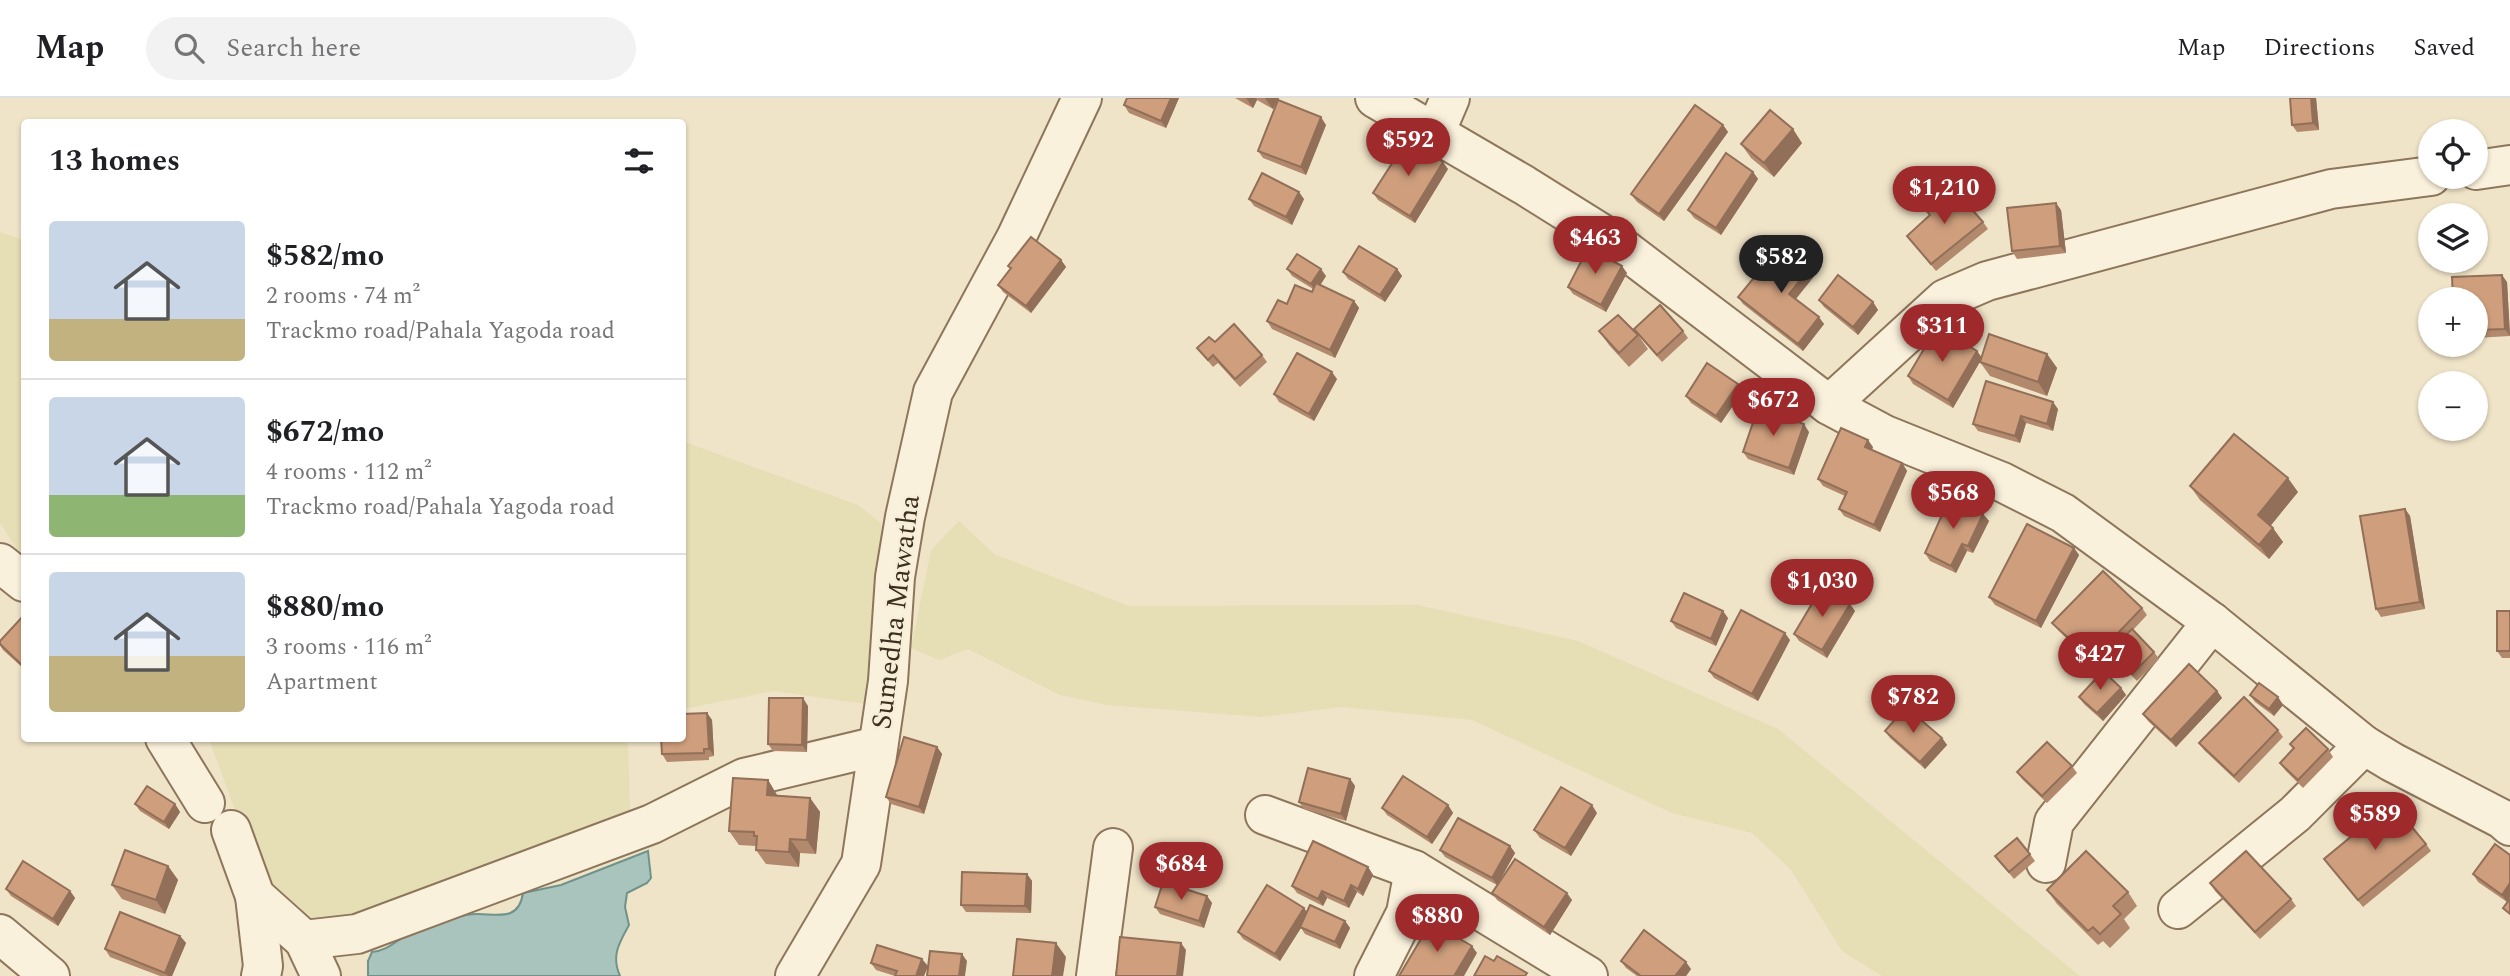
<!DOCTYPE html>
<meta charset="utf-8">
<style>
body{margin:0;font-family:Spectral,serif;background:#f2f2f2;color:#202124;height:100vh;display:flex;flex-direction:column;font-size:26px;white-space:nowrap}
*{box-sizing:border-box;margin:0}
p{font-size:23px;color:#757577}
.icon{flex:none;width:38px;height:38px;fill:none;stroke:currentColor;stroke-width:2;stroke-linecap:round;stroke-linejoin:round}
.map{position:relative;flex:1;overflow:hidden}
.sheet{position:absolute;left:21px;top:21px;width:665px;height:623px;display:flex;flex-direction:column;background:#fff;border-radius:7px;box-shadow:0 2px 5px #0004}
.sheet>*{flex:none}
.buttons{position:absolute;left:2418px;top:21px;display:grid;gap:14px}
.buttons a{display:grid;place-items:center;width:70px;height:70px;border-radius:50%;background:#fff;box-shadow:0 2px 5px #0004;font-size:35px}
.price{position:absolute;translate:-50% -60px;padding:0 16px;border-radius:24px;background:#9e2a2b;color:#fff;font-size:23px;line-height:46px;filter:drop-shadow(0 2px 4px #0008)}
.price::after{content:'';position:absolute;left:50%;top:42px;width:21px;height:16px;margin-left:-10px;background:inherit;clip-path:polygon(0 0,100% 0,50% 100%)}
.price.active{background:#222;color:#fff}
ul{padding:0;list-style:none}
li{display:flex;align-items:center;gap:21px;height:175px;padding:0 28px}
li+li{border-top:2px solid #e0e0e0}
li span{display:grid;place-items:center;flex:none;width:196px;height:140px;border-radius:7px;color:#555}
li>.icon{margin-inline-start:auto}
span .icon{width:84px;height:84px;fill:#fffc;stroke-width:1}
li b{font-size:30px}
h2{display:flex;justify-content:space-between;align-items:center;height:84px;padding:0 28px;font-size:30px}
header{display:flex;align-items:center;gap:42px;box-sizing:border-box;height:98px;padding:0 35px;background:#fff;border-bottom:2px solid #e0e0e0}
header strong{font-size:33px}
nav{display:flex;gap:38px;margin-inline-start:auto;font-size:24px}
.search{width:490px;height:63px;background:#f2f2f2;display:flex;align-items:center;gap:18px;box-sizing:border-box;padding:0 24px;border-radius:38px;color:#757577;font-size:26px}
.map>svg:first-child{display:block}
.farmland{fill:#e6deb5}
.water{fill:#a9c4bc;stroke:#6f938a;stroke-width:2}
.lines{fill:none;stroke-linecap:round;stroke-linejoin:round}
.minor-casing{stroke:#8d765c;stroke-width:42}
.minor{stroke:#faf1dc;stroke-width:38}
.wall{fill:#b2896c}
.shaded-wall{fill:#916f58}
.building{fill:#cf9f7d;stroke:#916f58;stroke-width:2}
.labels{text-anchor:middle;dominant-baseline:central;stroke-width:5;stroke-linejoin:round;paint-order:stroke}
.street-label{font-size:28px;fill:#3d2e20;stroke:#f7eed8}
</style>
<header>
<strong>Map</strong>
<div class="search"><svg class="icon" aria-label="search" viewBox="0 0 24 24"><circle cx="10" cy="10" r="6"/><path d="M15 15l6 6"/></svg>Search here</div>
<nav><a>Map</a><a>Directions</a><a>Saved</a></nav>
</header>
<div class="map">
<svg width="2510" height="878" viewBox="0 0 2510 878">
<rect width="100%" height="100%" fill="#f0e4c8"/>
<g class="farmland">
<polygon points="0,134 24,142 24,462 0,425"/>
<polygon points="682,343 858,407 881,425 882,451 865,606 774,593 683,611"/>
<polygon points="959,423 994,456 1129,508 1418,507 1578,543 1778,631 2080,878 1882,878 1842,853 1791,772 1752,735 1672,715 1472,622 1342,609 1261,619 1107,607 1060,597 968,551 939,562 911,550 931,452"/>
<polygon points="209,641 628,641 630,719 367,818 303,826 261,784"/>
</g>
<path class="water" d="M 648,753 L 651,780 L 647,785 L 627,795 L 625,809 L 629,827 C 619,845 611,858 620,878 L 368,878 L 368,863 L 372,854 C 391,852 395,841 411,836 C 430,830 446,820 466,817 C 489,812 518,829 523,795 L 561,787 Z"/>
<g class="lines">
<defs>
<g id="minor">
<polyline points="1375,0 1524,87 1612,142 1829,307 1885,337 2002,384 2063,415 2212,524 2364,647 2392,664 2502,721 2510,728"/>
<polyline points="1435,35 1450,0"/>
<polyline points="2476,72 2510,67"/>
<polyline points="1829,307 1945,201 1987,183 2331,91 2431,78"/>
<polyline points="0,465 24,484"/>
<polyline points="165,640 205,705"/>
<polyline points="1265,717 1414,772 1588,878"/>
<polyline points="231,732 255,798 304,842 321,878"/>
<polyline points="2046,765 2054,724 2212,524"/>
<polyline points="255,798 263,868 261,878"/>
<polyline points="2178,811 2295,716 2364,647"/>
<polyline points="0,836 50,878"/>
<polyline points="304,842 357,836 652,726 744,680 878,648"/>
<polyline points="795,878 861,766 888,583 895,479 905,419 933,294 1016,140 1082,0"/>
<polyline points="1096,878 1113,750"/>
<polyline points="1374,878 1406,815 1414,772"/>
</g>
</defs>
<use href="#minor" class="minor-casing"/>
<use href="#minor" class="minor"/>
</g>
<g class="wall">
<polygon points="1179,0 1166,30 1129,15 1124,7"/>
<polygon points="1235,0 1279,0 1273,11 1257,2 1253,10"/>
<polygon points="2290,0 2316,0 2319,32 2297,34 2292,27"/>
<polygon points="1326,27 1306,77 1263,60 1258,53"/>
<polygon points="1723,27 1728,34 1664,123 1637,104 1631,96"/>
<polygon points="1802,45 1774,79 1751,60 1741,46"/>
<polygon points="1448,71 1415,125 1378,102 1373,95"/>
<polygon points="1753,74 1758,81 1721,137 1694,120 1688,112"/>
<polygon points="1249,101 1304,101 1292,127 1254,108"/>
<polygon points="2061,112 2066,155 2017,161 2012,153"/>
<polygon points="1983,124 1988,131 1936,173 1907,138"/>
<polygon points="1061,162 1066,169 1031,215 1003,194 998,187 1010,171 1008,168"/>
<polygon points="1287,171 1326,178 1320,187 1354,203 1359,210 1335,260 1272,231 1267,223 1287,206 1312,194 1313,191 1292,178"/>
<polygon points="1397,171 1402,178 1385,204 1348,181 1343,174"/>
<polygon points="1627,175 1606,214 1573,196 1568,189"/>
<polygon points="1815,177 1796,201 1824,226 1803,253 1743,206 1738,199"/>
<polygon points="2507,184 2510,238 2476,240 2476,201"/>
<polygon points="1819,202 1873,204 1878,212 1858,237 1824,209"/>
<polygon points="1634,231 1683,233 1688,240 1662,264 1639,238"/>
<polygon points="1599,233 1638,237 1648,251 1629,269 1609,247"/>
<polygon points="1215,244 1262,257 1267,264 1240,289 1218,265 1213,269 1197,250"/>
<polygon points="1977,253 1981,259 2047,256 2057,270 2047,298 1990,278 1980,264 1953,310 1913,286 1908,278"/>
<polygon points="1337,281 1314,323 1279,304 1274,296"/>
<polygon points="1743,293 1721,325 1691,305 1686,298"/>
<polygon points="2058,311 2053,333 2026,325 2020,345 1978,333 1973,326"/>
<polygon points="1809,334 1794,377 1748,361 1743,354"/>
<polygon points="1873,349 1872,352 1902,365 1907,373 1880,434 1844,418 1839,411 1845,398 1823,388 1818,381"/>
<polygon points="2190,388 2298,394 2270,427 2283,444 2269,461 2200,402"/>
<polygon points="2405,411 2410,418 2425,511 2381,519 2376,511"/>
<polygon points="1983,416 1989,423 1973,455 1967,453 1956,475 1930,463 1925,455"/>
<polygon points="2074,450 2079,457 2041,530 1995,507 1989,499"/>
<polygon points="2142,510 2147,517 2133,532 2154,554 2159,561 2137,583 2114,560 2111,555 2097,570 2058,532 2052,525"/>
<polygon points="1855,513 1827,560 1799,543 1794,536"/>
<polygon points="2510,513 2510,560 2502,560 2497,553"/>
<polygon points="24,517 24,571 3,552 0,547 0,543"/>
<polygon points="1728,520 1716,548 1676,530 1671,523"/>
<polygon points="1790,542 1758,603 1714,580 1709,573"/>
<polygon points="2121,590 2126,597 2103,623 2084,606 2079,599"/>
<polygon points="2217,593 2222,600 2176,649 2148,623 2143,616"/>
<polygon points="2250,597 2278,599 2283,607 2274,618 2255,604"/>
<polygon points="808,608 807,654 773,653 768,646"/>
<polygon points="707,615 712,622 714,658 709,659 709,662 667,664 662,656"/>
<polygon points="2278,632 2283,639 2239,685 2204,652 2199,645"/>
<polygon points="1885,633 1942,640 1947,647 1925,671 1890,640"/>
<polygon points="2290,646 2328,651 2333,659 2303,690 2285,672 2280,665 2293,650"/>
<polygon points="937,649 942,656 924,716 891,706 886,699"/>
<polygon points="2072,668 2077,675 2047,705 2022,681 2017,674"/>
<polygon points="1350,681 1355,688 1346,723 1304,711 1299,704"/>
<polygon points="768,682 777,697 777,698 810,700 820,714 816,756 800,755 799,769 766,766 756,752 756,748 739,747 729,733"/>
<polygon points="135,706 175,706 180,714 169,731 140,713"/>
<polygon points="1448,707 1453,715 1432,746 1387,717 1382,710"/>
<polygon points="1597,715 1571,758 1540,740 1534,732"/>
<polygon points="2426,746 2431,753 2363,809 2324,761"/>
<polygon points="1510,748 1515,755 1498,786 1572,802 1550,837 1497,802 1492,795 1497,787 1445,759 1440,752"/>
<polygon points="2030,756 2035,763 2014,781 1995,758"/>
<polygon points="2510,757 2510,799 2507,804 2478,784 2473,776"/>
<polygon points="168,768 178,782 165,816 122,801 112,787"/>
<polygon points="1368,769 1373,777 1363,798 1357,794 1349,810 1327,800 1323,808 1297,795 1292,788"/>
<polygon points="1027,776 1032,783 1031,815 966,814 961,807"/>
<polygon points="2210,785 2291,801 2296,808 2260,841 2215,793"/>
<polygon points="6,791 70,793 75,800 58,828 11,798"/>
<polygon points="2047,792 2128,794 2137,808 2124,821 2130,830 2110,850 2103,843 2098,847 2057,806"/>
<polygon points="1207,798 1212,805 1204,830 1160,816 1155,809"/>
<polygon points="1307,814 1345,823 1350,830 1340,851 1305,836 1301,830 1280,863 1243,841 1238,834"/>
<polygon points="180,838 186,845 172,878 160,878 110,859 105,851"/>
<polygon points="1621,863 1691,871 1686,878 1637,878 1626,870"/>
<polygon points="871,865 928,868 924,878 895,878 876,872"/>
</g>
<g class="shaded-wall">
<polygon points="1171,0 1179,0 1166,30 1161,23"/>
<polygon points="1246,0 1256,0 1257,2 1253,10"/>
<polygon points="1265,0 1279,0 1273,11"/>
<polygon points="2311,0 2316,0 2319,32 2313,25"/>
<polygon points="1321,19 1326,27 1306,77 1301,69"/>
<polygon points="1723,27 1728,34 1664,123 1659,116"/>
<polygon points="1793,31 1802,45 1774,79 1764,65"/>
<polygon points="1443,64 1448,71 1415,125 1410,118"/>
<polygon points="1753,74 1758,81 1721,137 1716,130"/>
<polygon points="1299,94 1304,101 1292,127 1286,119"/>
<polygon points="2056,105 2061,112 2066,155 2060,148"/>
<polygon points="1061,162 1066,169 1031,215 1026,208"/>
<polygon points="1622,168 1627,175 1606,214 1601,207"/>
<polygon points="1810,170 1815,177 1794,203 1789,196"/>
<polygon points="1321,171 1326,178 1316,194 1311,186"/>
<polygon points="1397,171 1402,178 1385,204 1380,197"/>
<polygon points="2502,177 2507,184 2510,238 2505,231"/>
<polygon points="1354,203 1359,210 1335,260 1330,252"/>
<polygon points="1873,204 1878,212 1858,237 1853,229"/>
<polygon points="1819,219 1824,226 1803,253 1798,246"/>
<polygon points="1977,253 1982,260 1953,310 1948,302"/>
<polygon points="2047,256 2057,270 2047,298 2038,284"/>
<polygon points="1332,274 1337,281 1314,323 1309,316"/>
<polygon points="1738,286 1743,293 1721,325 1716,318"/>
<polygon points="2053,304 2058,311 2053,333 2047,326"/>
<polygon points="2021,318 2026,325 2020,345 2015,338"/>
<polygon points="1804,326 1809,334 1794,377 1789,370"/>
<polygon points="1868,342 1873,349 1870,356 1865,349"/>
<polygon points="1902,365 1907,373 1880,434 1874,427"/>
<polygon points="2288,380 2298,394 2268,431 2258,417"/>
<polygon points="2405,411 2410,418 2425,511 2420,504"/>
<polygon points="1983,416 1989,423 1973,455 1968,448"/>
<polygon points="2273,430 2283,444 2269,461 2259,447"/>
<polygon points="1962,446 1967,453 1956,475 1951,468"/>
<polygon points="2074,450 2079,457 2041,530 2036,523"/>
<polygon points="1850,506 1855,513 1827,560 1822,552"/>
<polygon points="1723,513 1728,520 1716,548 1711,541"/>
<polygon points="1785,535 1790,542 1758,603 1752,596"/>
<polygon points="2121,590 2126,597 2103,623 2097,615"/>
<polygon points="2217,593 2222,600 2176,649 2171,642"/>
<polygon points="2278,599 2283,607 2274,618 2269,611"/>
<polygon points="803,600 808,608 807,654 802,647"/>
<polygon points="707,615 712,622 714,658 709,651"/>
<polygon points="1942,640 1947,647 1925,671 1920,664"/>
<polygon points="937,649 942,656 924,716 919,709"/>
<polygon points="1350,681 1355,688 1346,723 1341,716"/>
<polygon points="768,682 777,697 777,711 767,697"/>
<polygon points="810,700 820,714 816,756 807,742"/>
<polygon points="175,706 180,714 169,731 164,724"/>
<polygon points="1448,707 1453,715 1432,746 1427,739"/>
<polygon points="1592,707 1597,715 1571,758 1565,750"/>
<polygon points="790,741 800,755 799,769 789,754"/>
<polygon points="1510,748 1515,755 1497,787 1492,780"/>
<polygon points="168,768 178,782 165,816 156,802"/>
<polygon points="1368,769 1373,777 1363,798 1358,791"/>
<polygon points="1027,776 1032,783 1031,815 1025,808"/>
<polygon points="2510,785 2510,799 2507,804 2502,797"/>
<polygon points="1351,787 1357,794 1349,810 1344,803"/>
<polygon points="70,793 75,800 58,828 53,821"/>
<polygon points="1322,793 1327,800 1323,808 1318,801"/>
<polygon points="1567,795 1572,802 1550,837 1544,829"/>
<polygon points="1207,798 1212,805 1204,830 1199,823"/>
<polygon points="1304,810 1309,817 1280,863 1275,856"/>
<polygon points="1345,823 1350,830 1340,851 1335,844"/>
<polygon points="180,838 186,845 172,878 168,878 165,875"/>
<polygon points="1056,845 1066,859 1063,878 1052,878"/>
<polygon points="1181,845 1186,852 1183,878 1177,878"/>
<polygon points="1472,848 1477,855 1464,878 1454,878"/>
<polygon points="962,856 967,863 965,878 959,878"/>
<polygon points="922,861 928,868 924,878 916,878"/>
<polygon points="1686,864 1691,871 1686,878 1675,878"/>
</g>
<g class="building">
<polygon points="1127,0 1171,0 1161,23 1124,7"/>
<polygon points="2290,0 2311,0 2313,25 2292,27"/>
<polygon points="1278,2 1321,19 1301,69 1258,53"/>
<polygon points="1695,7 1723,27 1659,116 1631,96"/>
<polygon points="1770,12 1793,31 1764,65 1741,46"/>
<polygon points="1407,42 1443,64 1410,118 1373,95"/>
<polygon points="1726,55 1753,74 1716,130 1688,112"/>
<polygon points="1262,75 1299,94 1286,119 1249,101"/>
<polygon points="1952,89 1983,124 1931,166 1907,138 1930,117 1926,112"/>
<polygon points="2056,105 2060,148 2012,153 2007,110"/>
<polygon points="1031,139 1061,162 1026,208 998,187 1011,170 1008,168"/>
<polygon points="1781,147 1810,170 1789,196 1819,219 1798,246 1738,199"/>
<polygon points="1359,148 1397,171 1380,197 1343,174"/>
<polygon points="1588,150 1622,168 1601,207 1568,189"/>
<polygon points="1297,156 1321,171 1311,186 1287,171"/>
<polygon points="1838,177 1873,204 1853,229 1819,202"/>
<polygon points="2502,177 2505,231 2476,232 2476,201 2453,201 2452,179"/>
<polygon points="1316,185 1354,203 1330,252 1267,223 1278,202 1287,206 1295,187 1312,194"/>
<polygon points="1660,207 1683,233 1657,257 1634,231"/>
<polygon points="1618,217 1638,237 1619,255 1599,233"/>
<polygon points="1234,226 1262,257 1235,281 1213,257 1208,262 1197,250 1209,239 1215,244"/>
<polygon points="1937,229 1977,253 1948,302 1908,278"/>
<polygon points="1989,236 2047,256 2038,284 1980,264"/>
<polygon points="1297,255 1332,274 1309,316 1274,296"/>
<polygon points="1707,265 1738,286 1716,318 1686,298"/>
<polygon points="1986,283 2053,304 2047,326 2021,318 2015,338 1973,326"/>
<polygon points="1758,310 1804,326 1789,370 1743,354"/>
<polygon points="1841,330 1868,342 1865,349 1902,365 1874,427 1839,411 1847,394 1818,381"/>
<polygon points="2234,336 2288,380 2258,417 2273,430 2259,447 2190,388"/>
<polygon points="1950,399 1983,416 1968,448 1962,446 1951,468 1925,455"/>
<polygon points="2405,411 2420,504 2376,511 2360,418"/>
<polygon points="2027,426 2074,450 2036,523 1989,499"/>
<polygon points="2103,473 2142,510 2092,562 2052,525"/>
<polygon points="1822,489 1850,506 1822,552 1794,536"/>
<polygon points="1684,495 1723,513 1711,541 1671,523"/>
<polygon points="1741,512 1785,535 1752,596 1709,573"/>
<rect x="2497" y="513" width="13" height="40"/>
<polygon points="24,517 24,569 0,546 0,543"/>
<polygon points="2132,531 2154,554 2132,576 2109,553"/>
<polygon points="2189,566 2217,593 2171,642 2143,616"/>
<polygon points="2103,573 2121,590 2097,615 2079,599"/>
<polygon points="2259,585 2278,599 2269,611 2250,597"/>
<polygon points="2244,599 2278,632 2234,678 2199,645"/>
<polygon points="769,600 803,600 802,647 768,646"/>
<polygon points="1906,609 1942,640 1920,664 1885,633"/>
<polygon points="707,615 709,651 704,651 704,655 662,656 661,640 682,640 682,616"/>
<polygon points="2306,630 2328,651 2298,682 2280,665 2294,650 2290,646"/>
<polygon points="904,639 937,649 919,709 886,699"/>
<polygon points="2047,644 2072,668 2042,698 2017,674"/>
<polygon points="1308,670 1350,681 1341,716 1299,704"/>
<polygon points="1403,678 1448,707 1427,739 1382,710"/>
<polygon points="733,680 768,682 767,697 810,700 807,742 790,741 789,754 756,752 757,738 754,738 754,734 729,733"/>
<polygon points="147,688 175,706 164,724 135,706"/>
<polygon points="1561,689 1592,707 1565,750 1534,732"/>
<polygon points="2392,705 2426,746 2358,802 2324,761"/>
<polygon points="1458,720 1510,748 1492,780 1440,752"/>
<polygon points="2017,740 2030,756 2009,774 1995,758"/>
<polygon points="1313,743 1368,769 1358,791 1351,787 1344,803 1322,793 1318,801 1292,788"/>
<polygon points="2495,746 2510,757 2510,785 2502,797 2473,776"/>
<polygon points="125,752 168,768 156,802 112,787"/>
<polygon points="2086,753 2128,794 2113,808 2121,816 2100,836 2093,829 2088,833 2047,792"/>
<polygon points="2246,753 2291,801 2255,834 2210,785"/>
<polygon points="1515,761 1567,795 1544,829 1492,795"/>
<polygon points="23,763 70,793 53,821 6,791"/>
<polygon points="962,774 1027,776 1025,808 961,807"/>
<polygon points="1163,784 1207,798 1199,823 1155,809"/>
<polygon points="1267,787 1304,810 1275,856 1238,834"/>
<polygon points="2510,801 2510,816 2503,810"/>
<polygon points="1310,807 1345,823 1335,844 1300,829"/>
<polygon points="120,814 180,838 165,875 105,851"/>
<polygon points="1431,824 1472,848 1454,878 1399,878"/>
<polygon points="1644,832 1686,864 1675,878 1641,878 1621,863"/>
<polygon points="1120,839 1181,845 1177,878 1116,878"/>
<polygon points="1017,841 1056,845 1052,878 1013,878"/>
<polygon points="877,847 922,861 916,878 895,878 897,873 871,865"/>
<polygon points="930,853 962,856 959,878 927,878"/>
<polygon points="1485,858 1494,863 1497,858 1527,875 1525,878 1474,878"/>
</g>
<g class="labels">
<g class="street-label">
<text transform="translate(896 514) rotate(-83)">Sumedha Mawatha</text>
</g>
</g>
</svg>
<div class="buttons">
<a><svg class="icon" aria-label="locate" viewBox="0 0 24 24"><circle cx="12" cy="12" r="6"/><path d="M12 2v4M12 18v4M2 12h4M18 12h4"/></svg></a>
<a><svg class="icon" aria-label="layers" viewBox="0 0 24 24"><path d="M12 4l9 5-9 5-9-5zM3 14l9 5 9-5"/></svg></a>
<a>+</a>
<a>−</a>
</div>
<b class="price" style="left:1408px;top:80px">$592</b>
<b class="price" style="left:1944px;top:128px">$1,210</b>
<b class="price" style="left:1595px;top:178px">$463</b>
<b class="price active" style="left:1781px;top:197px">$582</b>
<b class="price" style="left:1942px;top:266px">$311</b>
<b class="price" style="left:1773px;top:340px">$672</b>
<b class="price" style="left:1953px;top:433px">$568</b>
<b class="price" style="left:1822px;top:521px">$1,030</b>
<b class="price" style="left:2100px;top:594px">$427</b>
<b class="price" style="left:1913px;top:637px">$782</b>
<b class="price" style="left:2375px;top:754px">$589</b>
<b class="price" style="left:1181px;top:804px">$684</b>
<b class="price" style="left:1437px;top:856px">$880</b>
<section class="sheet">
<h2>13 homes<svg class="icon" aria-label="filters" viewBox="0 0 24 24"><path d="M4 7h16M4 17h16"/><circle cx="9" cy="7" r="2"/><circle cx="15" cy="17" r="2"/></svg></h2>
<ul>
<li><span style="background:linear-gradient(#c9d6e8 70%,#c2b280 0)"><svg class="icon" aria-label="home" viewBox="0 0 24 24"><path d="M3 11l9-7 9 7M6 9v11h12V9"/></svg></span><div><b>$582/mo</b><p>2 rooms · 74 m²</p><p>Trackmo road/Pahala Yagoda road</p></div></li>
<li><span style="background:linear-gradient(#c9d6e8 70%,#8fb573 0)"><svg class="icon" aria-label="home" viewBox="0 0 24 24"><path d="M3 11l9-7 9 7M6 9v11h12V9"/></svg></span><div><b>$672/mo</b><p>4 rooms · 112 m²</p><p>Trackmo road/Pahala Yagoda road</p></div></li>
<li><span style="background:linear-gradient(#c9d6e8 60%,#c2b280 0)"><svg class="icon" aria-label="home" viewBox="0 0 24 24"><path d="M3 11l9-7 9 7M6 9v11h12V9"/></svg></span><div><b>$880/mo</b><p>3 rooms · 116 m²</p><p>Apartment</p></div></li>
</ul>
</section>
</div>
